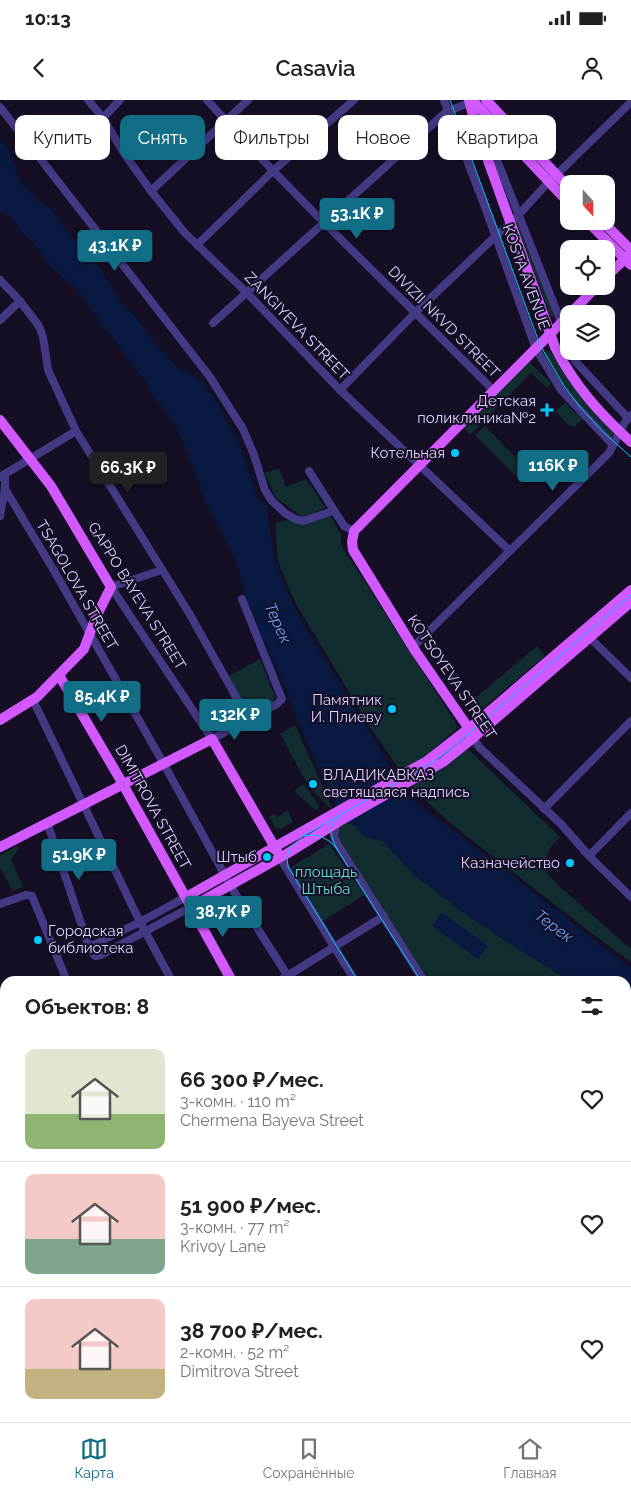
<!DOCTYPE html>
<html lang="ru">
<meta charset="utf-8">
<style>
body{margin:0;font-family:Raleway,sans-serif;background:#f6f6f6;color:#202124;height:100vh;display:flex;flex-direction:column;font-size:19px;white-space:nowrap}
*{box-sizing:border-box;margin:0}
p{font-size:16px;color:#757577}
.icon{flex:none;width:28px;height:28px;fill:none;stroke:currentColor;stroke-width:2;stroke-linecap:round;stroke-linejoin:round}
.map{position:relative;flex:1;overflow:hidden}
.details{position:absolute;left:0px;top:876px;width:631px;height:446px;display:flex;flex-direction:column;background:#fff;border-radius:15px 15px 0 0;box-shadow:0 2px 8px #0003}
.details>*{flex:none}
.banner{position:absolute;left:15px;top:15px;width:601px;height:45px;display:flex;gap:10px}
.needle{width:32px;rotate:159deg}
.tools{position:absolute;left:560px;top:75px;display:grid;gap:10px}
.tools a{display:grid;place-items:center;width:55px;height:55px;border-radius:10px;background:#fff;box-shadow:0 2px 8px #0003;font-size:25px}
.price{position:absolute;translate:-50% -42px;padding:0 11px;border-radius:5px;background:#126d86;color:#fff;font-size:16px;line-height:32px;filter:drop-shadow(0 1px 2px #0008)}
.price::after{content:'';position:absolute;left:50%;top:30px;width:15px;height:11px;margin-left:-8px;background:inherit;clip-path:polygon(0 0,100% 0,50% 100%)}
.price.selected{background:#222;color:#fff}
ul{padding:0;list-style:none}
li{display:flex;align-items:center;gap:15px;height:125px;padding:0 25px}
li+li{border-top:1px solid #e0e0e0}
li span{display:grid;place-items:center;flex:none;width:140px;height:100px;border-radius:10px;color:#555}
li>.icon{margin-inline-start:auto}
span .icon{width:60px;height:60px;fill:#fffc;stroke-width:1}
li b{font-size:21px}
h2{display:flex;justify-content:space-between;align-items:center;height:60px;padding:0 25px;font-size:21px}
.pill{padding:0 18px;border-radius:10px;background:#fff;box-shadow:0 2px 8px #0003;font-size:18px;line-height:45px}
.pill.selected{background:#126d86;color:#fff}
.status{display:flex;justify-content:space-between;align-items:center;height:35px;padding:0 25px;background:#fff;direction:ltr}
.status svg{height:14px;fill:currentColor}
header{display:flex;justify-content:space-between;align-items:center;height:65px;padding:0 25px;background:#fff;font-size:22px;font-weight:600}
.tab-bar{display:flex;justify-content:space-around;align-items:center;height:70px;border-top:1px solid #e0e0e0;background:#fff;font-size:14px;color:#757577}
.tab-bar a{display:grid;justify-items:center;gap:2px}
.tab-bar .selected{color:#126d86}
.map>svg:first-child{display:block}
.green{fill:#112d2f}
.water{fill:#0a1942}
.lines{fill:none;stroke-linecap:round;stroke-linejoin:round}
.canal{stroke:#0a1942;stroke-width:5.5}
.minor{stroke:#443984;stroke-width:8}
.major{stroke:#d259ff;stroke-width:10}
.tram{stroke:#00cafd;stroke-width:1}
.poi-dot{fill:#00cafd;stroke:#150e25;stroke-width:2}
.labels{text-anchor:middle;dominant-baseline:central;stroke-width:4;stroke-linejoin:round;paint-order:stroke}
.street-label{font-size:15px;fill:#dcd2ff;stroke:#150e25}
.poi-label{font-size:15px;fill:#dcd2ff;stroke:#150e25;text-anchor:end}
.park-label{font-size:15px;fill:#5de0cd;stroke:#150e25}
.water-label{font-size:16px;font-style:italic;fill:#60a5ff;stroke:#150e25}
</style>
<div class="status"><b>10:13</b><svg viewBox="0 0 49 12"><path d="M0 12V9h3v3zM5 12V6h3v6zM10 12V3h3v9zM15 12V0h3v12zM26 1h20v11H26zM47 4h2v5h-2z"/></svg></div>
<header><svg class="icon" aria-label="back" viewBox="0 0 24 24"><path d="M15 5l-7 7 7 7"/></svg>Casavia<svg class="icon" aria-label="person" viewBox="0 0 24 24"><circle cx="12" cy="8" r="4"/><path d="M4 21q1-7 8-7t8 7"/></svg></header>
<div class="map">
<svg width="631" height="1322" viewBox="0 0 631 1322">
<rect width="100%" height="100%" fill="#150e25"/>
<g class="green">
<polygon points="521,123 556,215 551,217 516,125"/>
<polygon points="549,250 612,329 616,336 612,341 580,309 560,283 543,253"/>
<polygon points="528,261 551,283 547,288 531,273 470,335 463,327"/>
<path d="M 566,302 C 571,312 578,312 583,319 L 574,327 L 568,325 L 555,311 Z"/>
<polygon points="485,326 525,367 516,376 475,335"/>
<polygon points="279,368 286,387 306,379 309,386 311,385 325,408 302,417 275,397 265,373"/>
<polygon points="330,414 341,435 341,445 456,623 457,627 454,631 424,657 401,672 372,630 299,509 291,493 278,461 275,423 288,420 307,423"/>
<polygon points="537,546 545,556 476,614 468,604"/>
<polygon points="260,559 275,597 271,606 250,618 227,577"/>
<polygon points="295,625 332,708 331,709 309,687 280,634"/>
<path d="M 467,648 L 560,737 L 551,747 L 544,763 L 547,773 L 558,785 L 631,849 L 631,862 C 586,830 544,796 500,762 C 471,739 441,718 416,690 L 410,692 L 410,690 L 414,688 L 411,684 Z"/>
<polygon points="304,684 320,707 315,710 294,691"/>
<polygon points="288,710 293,722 281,729 275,728 270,717 272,713 278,717"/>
<polygon points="346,722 356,726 363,736 383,741 414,775 449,801 453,802 452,805 512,845 570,881 429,881 340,743 337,735 336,727"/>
<polygon points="329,744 364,795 323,821 292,771 293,766"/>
<polygon points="17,746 19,749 11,759 23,787 13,791 0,767 0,755"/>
<path d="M 626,914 L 631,917 L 631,1271 C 624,1258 627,1250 631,1237 L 626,1228 Z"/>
</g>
<g class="water">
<polygon points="0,38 12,57 19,78 28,90 34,95 37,100 51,109 61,123 102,171 119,199 138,220 162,251 182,272 189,271 194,277 203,282 215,299 241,347 258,398 267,406 274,459 291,500 302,522 410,698 494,761 608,851 631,868 631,917 626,914 626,881 570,881 512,845 452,805 453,802 450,801 414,775 383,741 363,736 356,726 346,722 336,706 297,620 288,594 268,548 258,530 256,519 248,502 234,455 207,405 181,337 164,308 150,292 147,281 140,275 114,239 102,226 84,198 75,188 51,167 32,141 22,133 12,118 0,111 0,68 1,68 0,65"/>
<polygon points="442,812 488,846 478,859 432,826"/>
</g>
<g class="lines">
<polyline class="canal" points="626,1015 631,1021"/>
<g class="minor">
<polyline points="88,0 103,18 125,55 151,91 184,132 247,193 340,290 510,451"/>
<path d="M 207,0 C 298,101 398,194 494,291"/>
<polyline points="444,0 485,107 536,249 561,290 613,345"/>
<polyline points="0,7 210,277 243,329 254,355 265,390 271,400 285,413 295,419 303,421 333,411"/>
<polyline points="103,18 120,0"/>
<polyline points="493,50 561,222 569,247"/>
<polyline points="151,91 248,0"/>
<polyline points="197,145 274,70 354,0"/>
<polyline points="0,180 20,201 39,226 43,237 48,270 76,331 189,513 249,620"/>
<polyline points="0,220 20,201"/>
<polyline points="213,223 446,12 464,5"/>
<polyline points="571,251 576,262 628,318"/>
<polyline points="340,290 416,212 500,132 511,123 544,87 631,2"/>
<polyline points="309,371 344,426 354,431"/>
<polyline points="0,377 76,331"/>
<polyline points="5,389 53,469 161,659 233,790 291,881"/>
<polyline points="0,416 5,389 5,374"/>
<polyline points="162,470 111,487 212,639 277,604 282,599 242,499"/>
<polyline points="586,534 631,578"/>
<polyline points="413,547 609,353 625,322 631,315"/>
<polyline points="33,600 140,822 172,881"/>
<polyline points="473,638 479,647 561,724 589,756 631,797"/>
<polyline points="544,709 631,621"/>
<polyline points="47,722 89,847 95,856 101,855 191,807"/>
<polyline points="336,724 334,735 336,742 424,881"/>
<polyline points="589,756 631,713"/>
<polyline points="280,758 355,881"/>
<polyline points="0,804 26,795 32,796 67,881"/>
<polyline points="89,847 140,822 186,797"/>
<polyline points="279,881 384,816"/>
<polyline points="0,1315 5,1312"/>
<polyline points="117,1318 120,1322"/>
<polyline points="265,1318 268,1322"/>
<polyline points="338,1318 340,1322"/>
<polyline points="398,1318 400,1322"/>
<polyline points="620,1322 631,1314"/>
</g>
<g class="major">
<path d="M 469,0 L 476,27 L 555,247 C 574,285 600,314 631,342"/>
<polyline points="472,0 569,103"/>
<polyline points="486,0 569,88"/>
<polyline points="587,121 631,165"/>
<polyline points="602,121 631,150"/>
<polyline points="606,177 629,155"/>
<polyline points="570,214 597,186"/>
<polyline points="0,320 51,386 111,487 96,517 84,549 37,597 0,620"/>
<polyline points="59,575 120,679 232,881"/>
<polyline points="473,638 465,623 416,552 353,450 352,442 354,431 569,215"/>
<polyline points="0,747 212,639 277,751"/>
<polyline points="186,797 427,661 477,622 631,490"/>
<polyline points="191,807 288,753 338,722 443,662 473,638 631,502"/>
<polyline points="0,942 5,943"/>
<polyline points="462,1318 464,1322"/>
<polyline points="313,1322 321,1318"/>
</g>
<g class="tram">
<polyline points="450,0 540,245 564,286 580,307 602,331 631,357"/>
<path d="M 303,736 C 318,733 328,738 337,749 L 421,881"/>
<path d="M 337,749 C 331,737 326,725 340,717"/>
<polyline points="358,881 288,767 287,757 290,748 303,736 433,662 453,647 631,495"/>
<polyline points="596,1318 598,1322"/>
<polyline points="612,1318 614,1322"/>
</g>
</g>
<g class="poi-dot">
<path d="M544.5 302.5h5v5h5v5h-5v5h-5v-5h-5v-5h5z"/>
<circle cx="455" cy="353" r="5"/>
<circle cx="392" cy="609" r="5"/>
<circle cx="313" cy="684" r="5"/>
<circle cx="267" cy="757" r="5"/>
<circle cx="570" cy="763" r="5"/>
<circle cx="38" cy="840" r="5"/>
</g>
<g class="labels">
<g class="street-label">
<text transform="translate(526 177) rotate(70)">KOSTA AVENUE</text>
<text transform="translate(444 222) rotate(45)">DIVIZII NKVD STREET</text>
<text transform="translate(297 226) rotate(46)">ZANGIYEVA STREET</text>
<text transform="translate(77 485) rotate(60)">TSAGOLOVA STREET</text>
<text transform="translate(137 496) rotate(58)">GAPPO BAYEVA STREET</text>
<text transform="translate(452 577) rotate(56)">KOTSOYEVA STREET</text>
<text transform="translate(153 707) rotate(61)">DIMITROVA STREET</text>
</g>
<g class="poi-label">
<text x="536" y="301">Детская<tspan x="536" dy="17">поликлиника№2</tspan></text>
<text x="445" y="353">Котельная</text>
<text x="382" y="600">Памятник<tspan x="382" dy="17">И. Плиеву</tspan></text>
<text x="323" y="675" text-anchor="start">ВЛАДИКАВКАЗ<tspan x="323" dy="17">светящаяся надпись</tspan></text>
<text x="257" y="757">Штыб</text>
<text x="560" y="763">Казначейство</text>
<text x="48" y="831" text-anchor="start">Городская<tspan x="48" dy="17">библиотека</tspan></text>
</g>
<g class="park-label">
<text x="326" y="772">площадь<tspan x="326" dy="17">Штыба</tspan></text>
</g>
<g class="water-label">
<text transform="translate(278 523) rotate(66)">Терек</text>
<text transform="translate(554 826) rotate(37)">Терек</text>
</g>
</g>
</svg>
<div class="tools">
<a><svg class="needle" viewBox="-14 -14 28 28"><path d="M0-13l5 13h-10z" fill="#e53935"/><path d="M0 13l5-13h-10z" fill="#757577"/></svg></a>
<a><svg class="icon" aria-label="locate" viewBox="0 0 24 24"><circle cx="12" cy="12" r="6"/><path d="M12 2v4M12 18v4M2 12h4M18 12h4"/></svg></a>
<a><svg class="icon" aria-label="layers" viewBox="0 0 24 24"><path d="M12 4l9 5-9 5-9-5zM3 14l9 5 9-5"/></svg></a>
</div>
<b class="price" style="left:357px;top:140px">53.1K ₽</b>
<b class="price" style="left:115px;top:172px">43.1K ₽</b>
<b class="price" style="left:553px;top:392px">116K ₽</b>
<b class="price selected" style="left:128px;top:394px">66.3K ₽</b>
<b class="price" style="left:102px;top:623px">85.4K ₽</b>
<b class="price" style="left:235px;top:641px">132K ₽</b>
<b class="price" style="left:79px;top:781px">51.9K ₽</b>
<b class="price" style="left:223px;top:838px">38.7K ₽</b>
<div class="banner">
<a class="pill">Купить</a>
<a class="pill selected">Снять</a>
<a class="pill">Фильтры</a>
<a class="pill">Новое</a>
<a class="pill">Квартира</a>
</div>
<section class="details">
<h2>Объектов: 8<svg class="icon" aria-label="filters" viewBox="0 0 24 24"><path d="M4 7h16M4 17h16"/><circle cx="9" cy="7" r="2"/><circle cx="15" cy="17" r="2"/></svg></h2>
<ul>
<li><span style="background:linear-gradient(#dfe7d0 65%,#8fb573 0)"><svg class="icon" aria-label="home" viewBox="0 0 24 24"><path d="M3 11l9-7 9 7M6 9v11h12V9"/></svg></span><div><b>66 300 ₽/мес.</b><p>3-комн. · 110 m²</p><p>Chermena Bayeva Street</p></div><svg class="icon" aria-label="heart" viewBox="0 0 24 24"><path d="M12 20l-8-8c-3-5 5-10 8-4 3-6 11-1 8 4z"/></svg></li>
<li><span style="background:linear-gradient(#f6c9c9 65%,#7fa58c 0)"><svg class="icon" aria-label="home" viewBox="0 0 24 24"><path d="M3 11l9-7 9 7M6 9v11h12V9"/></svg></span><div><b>51 900 ₽/мес.</b><p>3-комн. · 77 m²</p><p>Krivoy Lane</p></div><svg class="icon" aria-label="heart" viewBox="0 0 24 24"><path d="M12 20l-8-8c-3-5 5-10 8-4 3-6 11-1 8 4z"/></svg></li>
<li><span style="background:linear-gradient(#f6c9c9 70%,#c2b280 0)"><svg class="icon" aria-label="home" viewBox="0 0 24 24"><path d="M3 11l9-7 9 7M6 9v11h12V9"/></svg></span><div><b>38 700 ₽/мес.</b><p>2-комн. · 52 m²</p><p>Dimitrova Street</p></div><svg class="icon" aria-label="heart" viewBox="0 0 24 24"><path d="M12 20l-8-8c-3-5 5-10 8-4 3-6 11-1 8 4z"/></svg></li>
</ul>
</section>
</div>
<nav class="tab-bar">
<a class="selected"><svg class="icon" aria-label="map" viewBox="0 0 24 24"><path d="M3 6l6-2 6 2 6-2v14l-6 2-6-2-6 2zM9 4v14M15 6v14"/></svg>Карта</a>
<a><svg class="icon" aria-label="saved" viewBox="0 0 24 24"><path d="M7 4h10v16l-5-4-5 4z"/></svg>Сохранённые</a>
<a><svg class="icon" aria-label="home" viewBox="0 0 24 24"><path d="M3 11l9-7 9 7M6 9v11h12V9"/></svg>Главная</a>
</nav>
